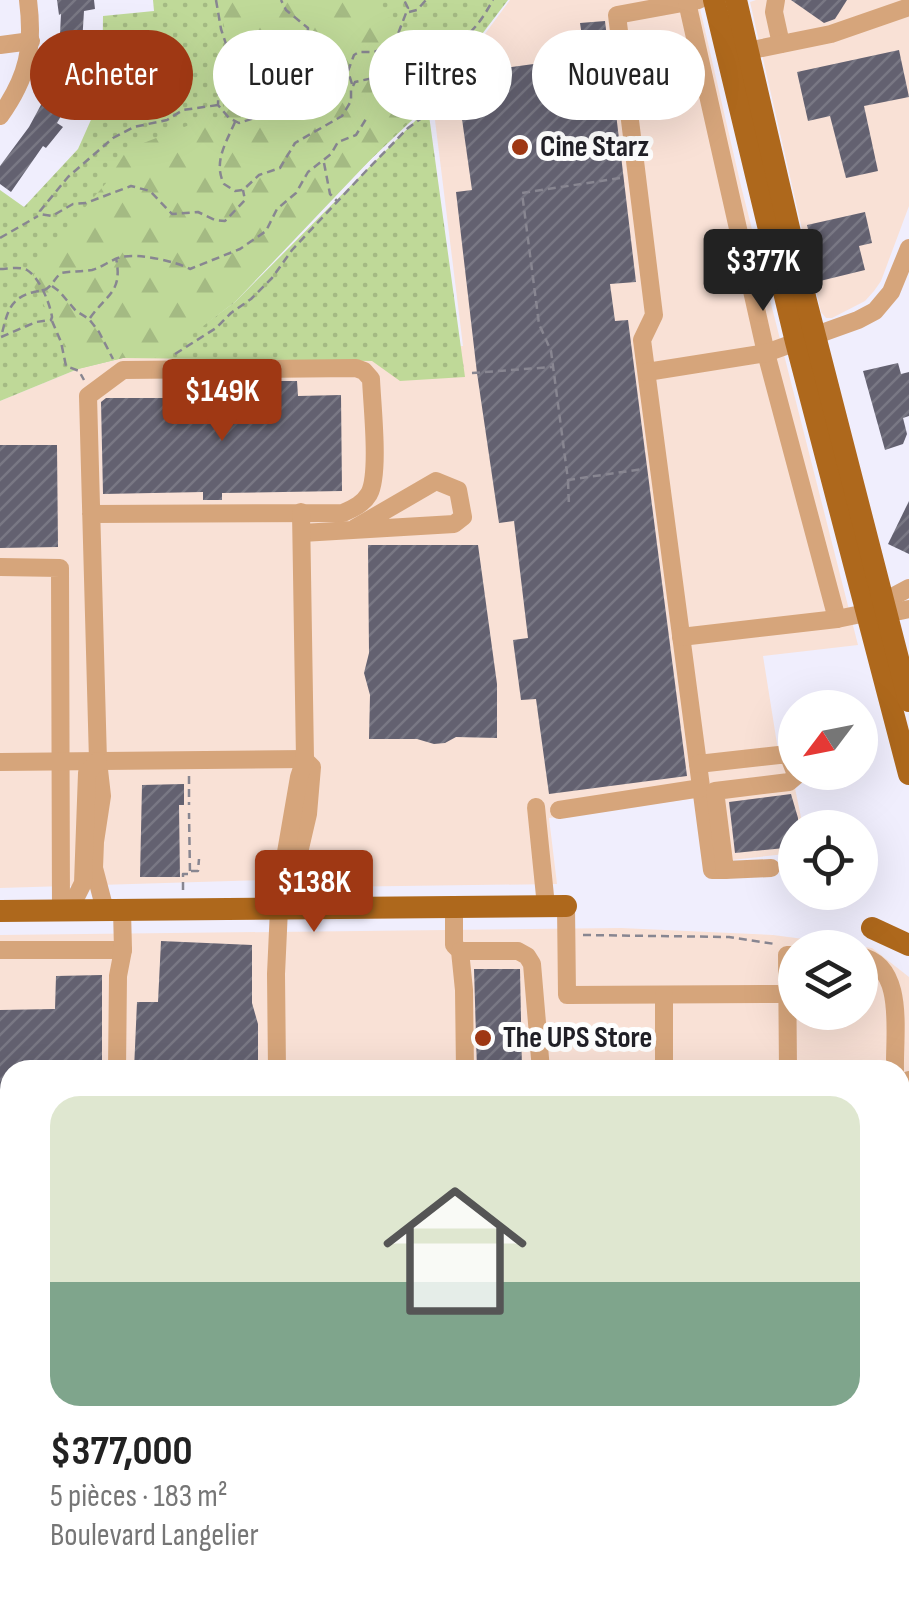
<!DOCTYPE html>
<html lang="fr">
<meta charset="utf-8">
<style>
body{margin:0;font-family:"Sofia Sans Condensed",sans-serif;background:#f2f2f2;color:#222;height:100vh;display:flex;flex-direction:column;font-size:38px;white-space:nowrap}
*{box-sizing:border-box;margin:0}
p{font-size:32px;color:#767676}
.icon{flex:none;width:55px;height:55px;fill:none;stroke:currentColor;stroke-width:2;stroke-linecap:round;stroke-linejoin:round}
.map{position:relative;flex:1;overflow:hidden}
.details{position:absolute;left:0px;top:1060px;width:910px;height:552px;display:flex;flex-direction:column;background:#fff;border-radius:30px 30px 0 0;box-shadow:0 10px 40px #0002}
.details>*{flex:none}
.banner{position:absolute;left:30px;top:30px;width:850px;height:90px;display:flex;gap:20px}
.needle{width:65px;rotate:238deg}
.fabs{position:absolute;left:778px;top:690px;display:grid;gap:20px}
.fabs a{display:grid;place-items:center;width:100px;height:100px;border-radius:50%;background:#fff;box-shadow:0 10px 40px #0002;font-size:50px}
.price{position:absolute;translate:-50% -85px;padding:0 22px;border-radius:10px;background:#9f3814;color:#fff;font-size:32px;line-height:65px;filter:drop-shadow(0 2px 5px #0008)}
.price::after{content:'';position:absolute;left:50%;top:60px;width:30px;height:22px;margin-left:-15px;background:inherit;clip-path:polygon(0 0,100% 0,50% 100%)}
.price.selected{background:#222;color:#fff}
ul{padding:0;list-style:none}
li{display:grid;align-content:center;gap:20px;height:530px;padding:0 50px}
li+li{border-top:2px solid #e0e0e0}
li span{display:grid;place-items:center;height:310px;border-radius:30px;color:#555}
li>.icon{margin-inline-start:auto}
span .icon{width:180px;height:180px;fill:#fffc;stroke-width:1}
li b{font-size:42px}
.tag{padding:0 35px;border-radius:45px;background:#fff;box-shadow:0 10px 40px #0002;font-size:35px;line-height:90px}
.tag.selected{background:#9f3814;color:#fff}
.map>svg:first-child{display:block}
.commercial{fill:#f9e1d6;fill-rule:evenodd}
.industrial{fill:url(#industrial-furrows)}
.grass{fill:url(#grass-dots)}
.forest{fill:url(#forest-firs)}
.building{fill:url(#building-hatch)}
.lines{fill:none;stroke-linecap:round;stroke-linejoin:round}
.path{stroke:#888691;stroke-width:2.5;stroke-dasharray:8 5;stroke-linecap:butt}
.minor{stroke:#d6a57b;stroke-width:18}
.major{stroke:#ae681c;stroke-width:22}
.highway{stroke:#935817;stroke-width:28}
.poi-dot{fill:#9f3814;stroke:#fefefe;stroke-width:4}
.labels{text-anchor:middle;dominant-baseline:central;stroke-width:10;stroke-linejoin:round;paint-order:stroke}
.poi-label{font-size:30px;font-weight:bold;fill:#212027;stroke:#fefefe;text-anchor:start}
</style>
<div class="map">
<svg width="909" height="1612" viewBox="0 0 909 1612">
<defs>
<pattern id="industrial-furrows" width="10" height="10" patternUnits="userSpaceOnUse" patternTransform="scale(2.5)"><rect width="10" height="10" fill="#e4e0fa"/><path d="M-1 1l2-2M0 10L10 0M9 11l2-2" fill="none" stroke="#c3c0d6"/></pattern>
<pattern id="grass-dots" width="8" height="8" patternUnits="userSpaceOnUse" patternTransform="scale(2.5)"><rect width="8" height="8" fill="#bfd998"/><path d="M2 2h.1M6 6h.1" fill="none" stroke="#a4ba83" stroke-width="1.8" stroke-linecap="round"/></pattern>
<pattern id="forest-firs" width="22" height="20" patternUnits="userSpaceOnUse" patternTransform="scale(2.5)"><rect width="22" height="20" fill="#bfd998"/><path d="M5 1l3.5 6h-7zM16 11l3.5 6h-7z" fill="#a4ba83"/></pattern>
<pattern id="building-hatch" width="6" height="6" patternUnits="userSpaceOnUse" patternTransform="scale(2.5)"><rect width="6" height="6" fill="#636170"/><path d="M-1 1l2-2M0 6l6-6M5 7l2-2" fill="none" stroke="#797884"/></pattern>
</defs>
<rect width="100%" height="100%" fill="#f0eefd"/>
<g class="commercial">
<polygon points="510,0 698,0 741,186 858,645 763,656 778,750 788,754 803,827 795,828 795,853 722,861 712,796 549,818 557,884 328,887 309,881 263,880 0,888 0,401 78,369 123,358 463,346 433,104"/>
<polygon points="756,0 909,0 909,206 881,281 874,291 865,301 832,318 826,318 821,312 750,2"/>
<path d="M 621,928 L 773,935 L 872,948 L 909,977 L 909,1100 L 900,1118 L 900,1070 L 10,1070 L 10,1182 L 0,1181 L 0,935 ZM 795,948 L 860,948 L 860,1012 L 795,1012 Z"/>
</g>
<polygon class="industrial" points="10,1326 10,1602 296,1603 296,1612 0,1612 0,1327"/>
<g class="grass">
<polygon points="153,0 508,0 428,105 172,348 235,302 428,108 465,377 400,381 372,361 123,358 78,369 0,401 0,190 24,207 78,149 102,95 103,16 154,11"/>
<polygon points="909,1153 909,1330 900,1331 900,1168"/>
<polygon points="900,1578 909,1581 909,1612 802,1612 793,1603 900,1602"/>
</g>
<polygon class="forest" points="220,0 370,0 451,75 235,302 162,357 123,358 78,369 31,281 43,256 107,182 125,153 141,144 197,122 223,116 226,84 235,56 224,26 219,4"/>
<g class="building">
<polygon points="57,0 94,0 95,9 84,11 81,60 69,102 57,123 63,127 46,148 43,146 11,192 0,184 0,166 29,127 49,90 59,54 61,14 59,15"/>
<polygon points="791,0 847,0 835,19 824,23"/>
<polygon points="605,21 636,282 610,284 615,321 628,320 687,776 549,794 536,699 521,700 513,640 528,638 514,521 499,523 477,373 456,192 472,190 461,112 489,109 487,93 508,90 505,68 585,57 580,23"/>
<polygon points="899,50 909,97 864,106 878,171 846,178 830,116 808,121 797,72"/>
<polygon points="865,212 872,243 859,246 865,270 820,281 807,225"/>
<polygon points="898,363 901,374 909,372 909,416 903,418 907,434 903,444 885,450 863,371"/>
<polygon points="278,381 297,381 298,396 341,395 342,491 222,493 222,500 203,500 203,492 103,494 101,402 106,398 165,398 164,387 181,387 188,398 278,397"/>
<polygon points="0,445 57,445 58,547 0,548"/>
<polygon points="909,501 909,554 888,544"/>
<polygon points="368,545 478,545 497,684 497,738 456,737 445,743 434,744 417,739 369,739 370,695 364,673 369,653"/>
<polygon points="184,784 184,805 179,805 180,877 140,877 142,785"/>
<polygon points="791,794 798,818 798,828 795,828 795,847 735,853 729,802"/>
<polygon points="161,941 252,945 252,1003 258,1024 258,1070 134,1070 137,1002 158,1002"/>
<polygon points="474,969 520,969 522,1070 477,1070"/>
<polygon points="102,975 102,1070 10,1070 10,1125 0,1125 0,1010 55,1009 56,976"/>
<polygon points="0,1344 10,1347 10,1602 106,1602 106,1610 0,1612"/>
<polygon points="322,1602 454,1602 454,1612 321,1612"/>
<polygon points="623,1602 685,1602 685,1604 663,1612 619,1612"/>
</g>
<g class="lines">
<g class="path">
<polyline points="216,0 221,29 229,53 219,77 218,105 229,118 239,123 251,119 275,96 277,85 288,75 293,65 293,56 307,41 308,28 286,10 281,0"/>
<polyline points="409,12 417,10 426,0"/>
<polyline points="397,40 417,49 444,79"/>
<polyline points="457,45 454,52 459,62"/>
<path d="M 429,63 C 438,49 451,49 463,39 C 477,27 484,16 493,0"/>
<polyline points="294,64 321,60 348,71"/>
<polyline points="352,84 348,71 354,55 359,52 374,52 391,45"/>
<polyline points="218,105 183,110 167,120 134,127 113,138 68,177 40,211 40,214 52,216 73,204 86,203 131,186 150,191 172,214 198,212 215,220 225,221 245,200 243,190"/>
<path d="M 235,122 C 226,143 213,162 224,184 L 235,191 L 243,190 L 259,175 L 280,168 L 295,143 L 342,116 L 351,101 L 351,90 L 355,82 L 373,78 L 387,66 L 391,61 L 391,45 L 396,39 L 408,8 L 404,0"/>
<polyline points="324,163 330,194 337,201"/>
<polyline points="620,178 522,193 539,324 551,351 568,480 643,469"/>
<polyline points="0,238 38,216"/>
<path d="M 0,269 C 8,269 19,266 27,270 C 39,277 50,303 52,317 L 51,320 L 36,322 L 1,337 C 7,315 8,298 34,292 C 42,290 44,292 50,286 C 54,282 56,277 61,273 C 71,271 81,272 92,270 C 103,267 110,260 121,257 C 138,253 175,261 190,269 L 240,249 L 266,231 L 277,209 L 296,193 L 308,172 L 331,154 L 338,142 L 356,135 L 366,119"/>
<polyline points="52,286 59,291 76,311 89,319 99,332 113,359"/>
<path d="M 90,318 C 107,294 123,292 116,258"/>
<polyline points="52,321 61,342 66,366 79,371 84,380"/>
<polyline points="175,354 216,328 231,313 251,299 272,278 292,250 366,171 408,128 433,110"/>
<polyline points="472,373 552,367"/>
<polyline points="568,481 569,507"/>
<polyline points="189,776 189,805"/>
<polyline points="191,871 198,871 199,859"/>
<polyline points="183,890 183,874 190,874 189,813"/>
<polyline points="583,935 729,937 775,944"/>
<polyline points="808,947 826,948"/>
<polyline points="717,1612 718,1602"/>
</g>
<g class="minor">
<polyline points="699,0 617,15 654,315 642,340 712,870 725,870"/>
<polyline points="776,0 774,12 781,44"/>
<polyline points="687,2 766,353 837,619"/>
<polyline points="0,45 31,41"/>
<polyline points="747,51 831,34 909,7"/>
<path d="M 0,116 C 28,77 34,47 28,0"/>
<polyline points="647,372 766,353 858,320 875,311 891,292 909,248"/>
<path d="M 91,514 L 343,513 C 354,508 363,504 369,494 C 380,474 372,405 371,379 L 364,371 L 356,368 L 123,370 L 88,396 L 98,761 L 102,796 L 95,842 L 94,868 L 105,910"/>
<polyline points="302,533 454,524 463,517 458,490 436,481 355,528"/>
<polyline points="0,567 60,568 61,910"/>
<polyline points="885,609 894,596 909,588"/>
<polyline points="681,637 837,619 885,609 900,611 909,609"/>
<polyline points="0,762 305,759"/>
<polyline points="698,764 788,754 795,772"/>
<polyline points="536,807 546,906"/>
<polyline points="559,810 701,788"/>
<polyline points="771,868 725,870 715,791 789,782 796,776 795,772"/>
<polyline points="566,906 567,995 788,994"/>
<polyline points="454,908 454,945 460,951 464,990 465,1070"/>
<polyline points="280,909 295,891 298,857 308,814 312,767 308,763"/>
<polyline points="61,910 77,895 83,883 87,773 98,761"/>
<polyline points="0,950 123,950"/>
<polyline points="460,951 518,951 527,956 532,964 541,1070"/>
<path d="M 860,956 C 906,966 894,1033 895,1070"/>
<polyline points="664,995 664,1070"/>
<polyline points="117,1070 118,976 123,950 122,910"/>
<polyline points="277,1070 276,974 280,887 299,777 305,759 301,512"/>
<polyline points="788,1070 787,955 795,955"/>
<polyline points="900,1084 909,1080"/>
<polyline points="0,1165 10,1166"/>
<polyline points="0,1330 10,1335"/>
<polyline points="131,1602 131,1612"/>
<polyline points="167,1602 169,1612"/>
<polyline points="228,1602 228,1612"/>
<polyline points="193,1612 193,1602"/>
<polyline points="259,1612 259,1602"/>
<polyline points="301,1612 302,1602"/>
<polyline points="546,1612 547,1602"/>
<polyline points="580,1612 581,1602"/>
<polyline points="606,1612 608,1602"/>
</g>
<g class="major">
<polyline points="714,0 796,342 909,774"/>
<polyline points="736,0 805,297 909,701"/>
<polyline points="0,911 566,906"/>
<polyline points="872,928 909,945"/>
<polyline points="900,1154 909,1137"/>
<polyline points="0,1198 10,1199"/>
<polyline points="0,1292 10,1295"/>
<polyline points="900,1344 909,1346"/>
<polyline points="900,1416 909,1418"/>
<polyline points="900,1497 909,1499"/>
<polyline points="900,1567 909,1569"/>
<polyline points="783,1602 792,1612"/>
</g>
<g class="highway">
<polyline points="0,1233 10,1234"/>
<polyline points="0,1258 10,1260"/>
<polyline points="900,1444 909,1446"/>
<polyline points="900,1470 909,1472"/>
</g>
</g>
<g class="poi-dot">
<circle cx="520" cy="147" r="10"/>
<circle cx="483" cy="1038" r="10"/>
</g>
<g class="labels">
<g class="poi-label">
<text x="540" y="147">Cine Starz</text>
<text x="503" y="1038">The UPS Store</text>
</g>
</g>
</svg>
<div class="fabs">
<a><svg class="needle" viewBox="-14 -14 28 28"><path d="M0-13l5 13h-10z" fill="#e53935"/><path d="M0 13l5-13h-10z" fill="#767676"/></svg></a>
<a><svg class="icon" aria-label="locate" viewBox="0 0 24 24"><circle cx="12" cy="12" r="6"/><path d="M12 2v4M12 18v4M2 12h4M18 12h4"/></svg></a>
<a><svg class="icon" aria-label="layers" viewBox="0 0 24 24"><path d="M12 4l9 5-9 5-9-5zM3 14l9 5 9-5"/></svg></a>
</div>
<b class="price selected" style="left:763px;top:314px">$377K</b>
<b class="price" style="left:222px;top:444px">$149K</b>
<b class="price" style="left:314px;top:935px">$138K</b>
<div class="banner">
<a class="tag selected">Acheter</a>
<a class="tag">Louer</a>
<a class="tag">Filtres</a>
<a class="tag">Nouveau</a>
</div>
<section class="details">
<ul>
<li><span style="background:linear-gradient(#dfe7d0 60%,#7fa58c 0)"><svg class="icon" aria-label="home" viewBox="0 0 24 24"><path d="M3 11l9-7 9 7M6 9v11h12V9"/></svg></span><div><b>$377,000</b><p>5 pièces · 183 m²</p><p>Boulevard Langelier</p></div></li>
</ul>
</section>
</div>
